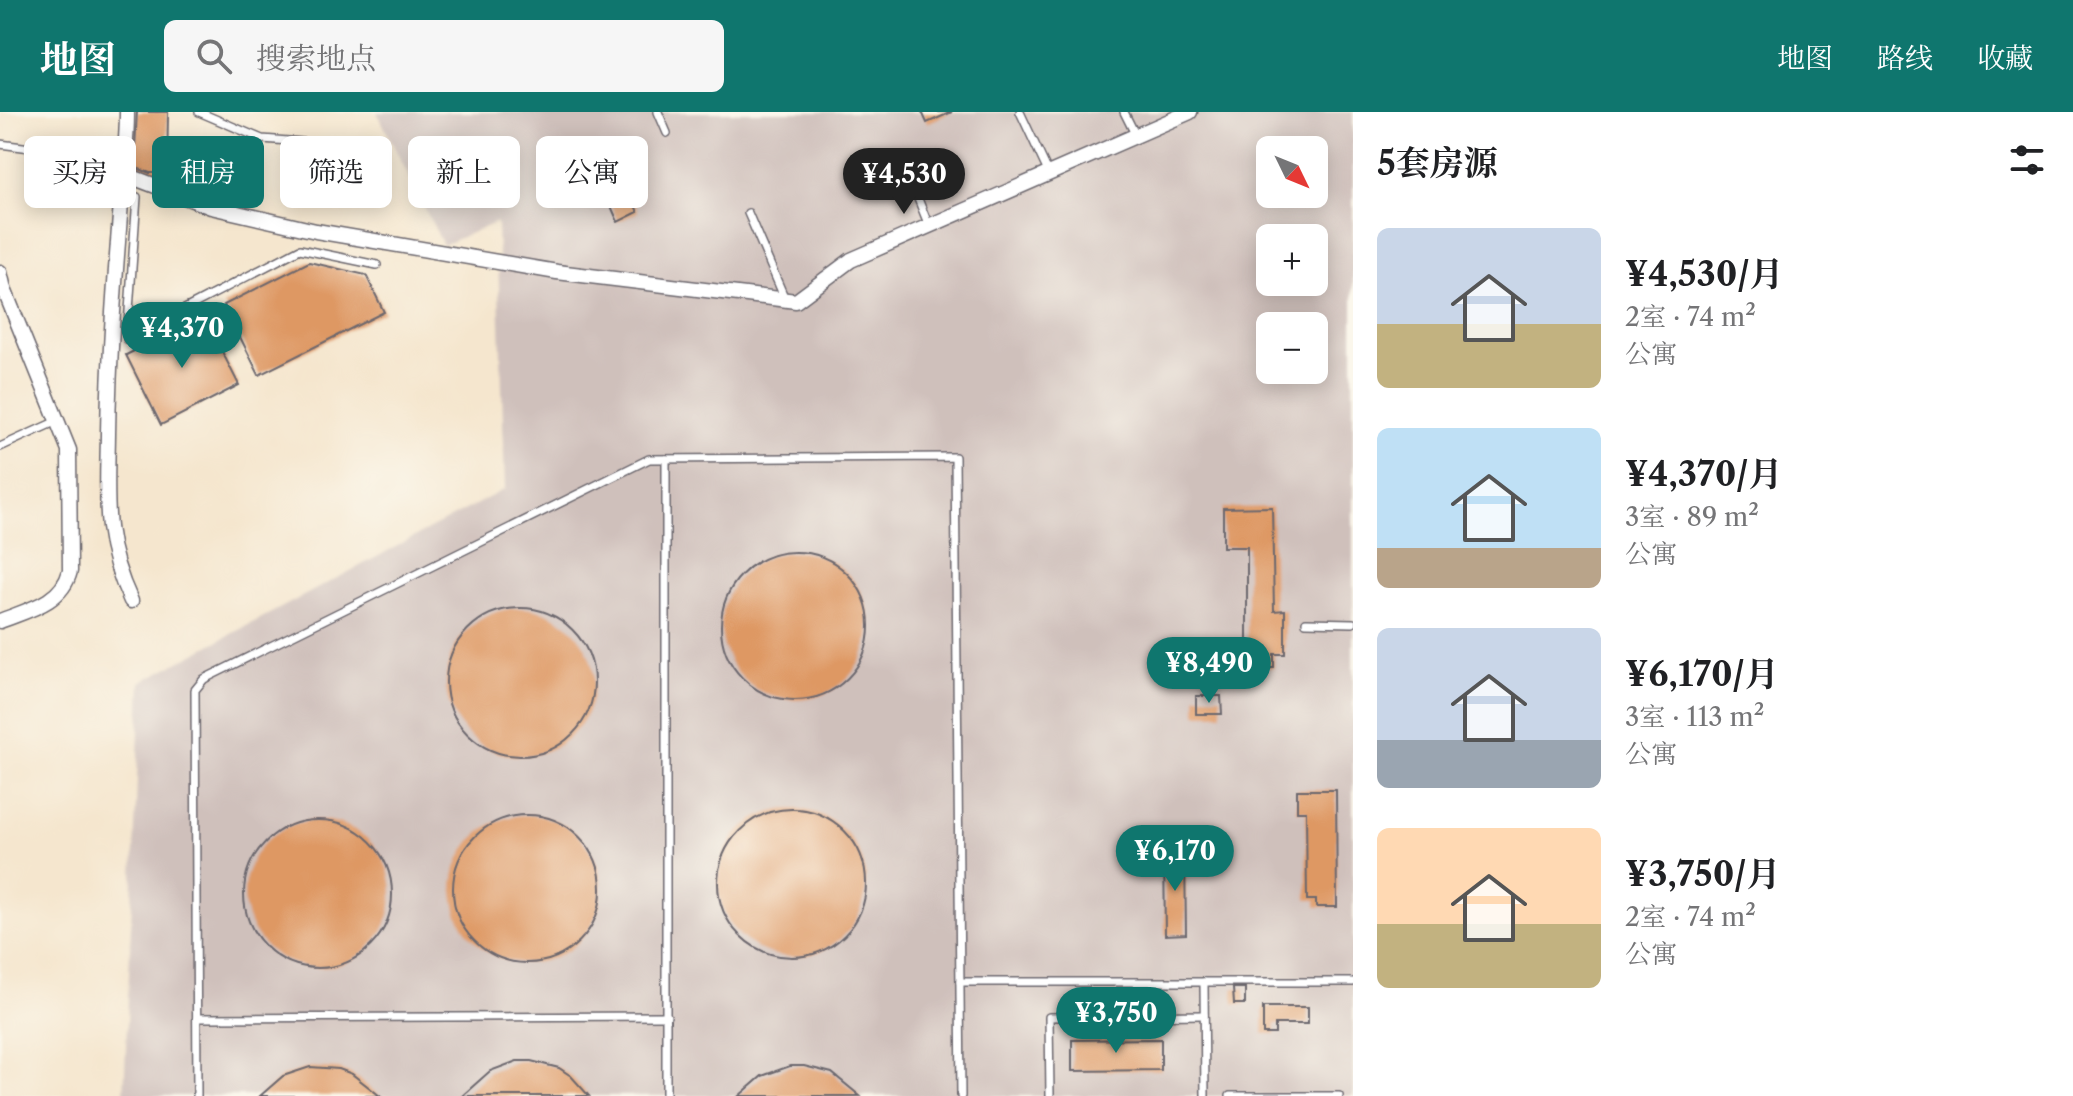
<!DOCTYPE html>
<html lang="zh">
<meta charset="utf-8">
<style>
body{margin:0;font-family:"Libre Caslon Text","Noto Serif SC",serif;background:#f6f6f6;color:#202124;height:100vh;display:flex;flex-direction:column;font-size:30px;white-space:nowrap}
*{box-sizing:border-box;margin:0}
p{font-size:26px;color:#757577}
.icon{flex:none;width:44px;height:44px;fill:none;stroke:currentColor;stroke-width:2;stroke-linecap:round;stroke-linejoin:round}
.map{position:relative;flex:1;overflow:hidden}
.sheet{display:flex;flex-direction:column;background:#fff;width:720px}
.sheet>*{flex:none}
.guide{position:absolute;left:24px;top:24px;width:760px;height:72px;display:flex;gap:16px}
.needle{width:52px;rotate:133deg}
.controls{position:absolute;left:1256px;top:24px;display:grid;gap:16px}
.controls a{display:grid;place-items:center;width:72px;height:72px;border-radius:12px;background:#fff;box-shadow:0 4px 20px #0003;font-size:40px}
.price{position:absolute;translate:-50% -68px;padding:0 18px;border-radius:28px;background:#0f766e;color:#fff;font-size:26px;line-height:52px;filter:drop-shadow(0 2px 4px #0008)}
.price::after{content:'';position:absolute;left:50%;top:48px;width:24px;height:18px;margin-left:-12px;background:inherit;clip-path:polygon(0 0,100% 0,50% 100%)}
.price.selected{background:#222;color:#fff}
ul{padding:0;list-style:none}
li{display:flex;align-items:center;gap:24px;height:200px;padding:0 24px}
li span{display:grid;place-items:center;flex:none;width:224px;height:160px;border-radius:12px;color:#555}
li>.icon{margin-inline-start:auto}
span .icon{width:96px;height:96px;fill:#fffc;stroke-width:1}
li b{font-size:34px}
h2{display:flex;justify-content:space-between;align-items:center;height:96px;padding:0 24px;font-size:34px}
.tag{padding:0 28px;border-radius:12px;background:#fff;box-shadow:0 4px 20px #0003;font-size:28px;line-height:72px}
.tag.selected{background:#0f766e;color:#fff}
header{display:flex;align-items:center;gap:48px;box-sizing:border-box;height:112px;padding:0 40px;background:#0f766e;color:#fff}
header strong{font-size:38px}
nav{display:flex;gap:44px;margin-inline-start:auto;font-size:28px}
.search{width:560px;height:72px;background:#f6f6f6;display:flex;align-items:center;gap:20px;box-sizing:border-box;padding:0 28px;border-radius:12px;color:#757577;font-size:30px}
main{display:flex;flex:1;min-height:0}
.map>svg:first-child{display:block}
.industrial{fill:#cfc0bb;fill-rule:evenodd}
.building{fill:#de9863}
.lines{fill:none;stroke-linecap:round;stroke-linejoin:round}
.lane-casing{stroke:#6c676e;stroke-width:10}
.street-casing{stroke:#6c676e;stroke-width:17}
.lane{stroke:#fff;stroke-width:7}
.street{stroke:#fff;stroke-width:14}
</style>
<header>
<strong>地图</strong>
<div class="search"><svg class="icon" aria-label="search" viewBox="0 0 24 24"><circle cx="10" cy="10" r="6"/><path d="M15 15l6 6"/></svg>搜索地点</div>
<nav><a>地图</a><a>路线</a><a>收藏</a></nav>
</header>
<main>
<div class="map">
<svg width="1353" height="984" viewBox="0 0 1353 984">
<rect width="100%" height="100%" fill="#fbf7ec"/>
<filter id="ink" filterUnits="userSpaceOnUse"><feTurbulence type="fractalNoise" baseFrequency=".0125" numOctaves="2"/><feDisplacementMap in="SourceGraphic" scale="16" xChannelSelector="R" yChannelSelector="G"/><feConvolveMatrix kernelMatrix="1 2 1 2 8 2 1 2 1" color-interpolation-filters="sRGB"/></filter>
<filter id="wash" filterUnits="userSpaceOnUse"><feTurbulence type="fractalNoise" baseFrequency=".006" numOctaves="4" result="noise"/><feDisplacementMap in="SourceGraphic" scale="32" xChannelSelector="R" yChannelSelector="G"/><feGaussianBlur stdDeviation="1.8" result="paint"/><feColorMatrix in="noise" values="0 0 0 0 0 0 0 0 0 0 0 0 0 0 0 0 0 1.4 0 .05"/><feComposite in="paint" operator="in"/></filter>
<g filter="url(#wash)">
<rect width="100%" height="100%" fill="#f5e6ce"/>
<path class="industrial" d="M 377,0 L 1353,0 L 1353,984 L 124,984 L 141,570 L 505,377 L 497,110 L 443,133 ZM 1270,38 L 1314,38 L 1314,82 L 1270,82 ZM 1270,126 L 1314,126 L 1314,170 L 1270,170 ZM 1270,214 L 1314,214 L 1314,258 L 1270,258 Z"/>
<g id="blocks">
<g class="building">
<polygon points="137,0 168,0 167,61 150,61 134,55"/>
<polygon points="922,0 952,0 927,11"/>
<polygon points="623,67 638,100 618,110 603,76"/>
<polygon points="309,150 366,163 384,200 259,263 224,193"/>
<polygon points="204,204 239,273 161,313 126,243"/>
<polygon points="1272,395 1274,499 1285,498 1285,542 1274,542 1274,556 1247,556 1247,435 1223,435 1223,396"/>
<circle cx="795" cy="514" r="74"/>
<circle cx="520" cy="570" r="74"/>
<polygon points="1196,584 1221,584 1222,602 1196,602"/>
<polygon points="1297,678 1336,678 1337,795 1316,795 1316,788 1307,788 1306,699 1297,699"/>
<circle cx="792" cy="771" r="74"/>
<circle cx="527" cy="777" r="74"/>
<circle cx="318" cy="782" r="74"/>
<polygon points="1164,740 1185,740 1186,822 1165,823"/>
<polygon points="1233,876 1245,876 1245,892 1234,892"/>
<polygon points="1263,895 1308,895 1308,912 1275,912 1275,922 1263,922"/>
<polygon points="1161,927 1161,958 1072,959 1072,928"/>
<polygon points="517,949 531,949 559,956 571,964 589,984 462,984 490,959"/>
<polygon points="790,954 804,954 832,961 860,984 739,984 762,964"/>
<polygon points="310,955 339,957 352,962 380,984 260,984 283,964"/>
</g>
</g>
</g>
<g filter="url(#ink)">
<use href="#blocks" fill-opacity="0" stroke="#6c676e" stroke-width="2"/>
<g class="lines">
<defs>
<g id="lane">
<polyline points="199,0 262,27 369,35"/>
<polyline points="658,0 667,21"/>
<polyline points="1020,0 1049,62"/>
<polyline points="1124,0 1136,24"/>
<polyline points="0,32 38,37"/>
<polyline points="902,47 929,114"/>
<polyline points="121,83 137,85 127,227 300,137 377,153"/>
<polyline points="748,101 785,187"/>
<polyline points="0,335 57,309"/>
<polyline points="1306,510 1353,511"/>
<polyline points="960,870 1353,870"/>
<polyline points="1204,870 1205,984"/>
<polyline points="197,906 667,904"/>
<polyline points="197,984 195,578 204,567 649,347 955,345 961,984"/>
<polyline points="666,984 666,347"/>
<polyline points="1050,984 1049,905 1204,903"/>
<polyline points="1230,984 1339,984"/>
</g>
<g id="street">
<path d="M 127,0 C 127,31 123,60 121,91 C 115,168 109,245 108,322 C 107,389 102,427 131,489"/>
<polyline points="124,62 211,95 316,119 557,160 796,189 851,148 1190,0"/>
<path d="M 0,160 L 4,177 L 69,338 L 70,459 C 62,491 28,498 0,509"/>
</g>
</defs>
<use href="#lane" class="lane-casing"/>
<use href="#street" class="street-casing"/>
<use href="#lane" class="lane"/>
<use href="#street" class="street"/>
</g>
</g>
</svg>
<div class="controls">
<a><svg class="needle" viewBox="-14 -14 28 28"><path d="M0-13l5 13h-10z" fill="#e53935"/><path d="M0 13l5-13h-10z" fill="#757577"/></svg></a>
<a>+</a>
<a>−</a>
</div>
<b class="price selected" style="left:904px;top:104px">¥4,530</b>
<b class="price" style="left:182px;top:258px">¥4,370</b>
<b class="price" style="left:1209px;top:593px">¥8,490</b>
<b class="price" style="left:1175px;top:781px">¥6,170</b>
<b class="price" style="left:1116px;top:943px">¥3,750</b>
<div class="guide">
<a class="tag">买房</a>
<a class="tag selected">租房</a>
<a class="tag">筛选</a>
<a class="tag">新上</a>
<a class="tag">公寓</a>
</div>
</div>
<section class="sheet">
<h2>5套房源<svg class="icon" aria-label="filters" viewBox="0 0 24 24"><path d="M4 7h16M4 17h16"/><circle cx="9" cy="7" r="2"/><circle cx="15" cy="17" r="2"/></svg></h2>
<ul>
<li><span style="background:linear-gradient(#c9d6e8 60%,#c2b280 0)"><svg class="icon" aria-label="home" viewBox="0 0 24 24"><path d="M3 11l9-7 9 7M6 9v11h12V9"/></svg></span><div><b>¥4,530/月</b><p>2室 · 74 m²</p><p>公寓</p></div></li>
<li><span style="background:linear-gradient(#bfe0f5 75%,#b9a48a 0)"><svg class="icon" aria-label="home" viewBox="0 0 24 24"><path d="M3 11l9-7 9 7M6 9v11h12V9"/></svg></span><div><b>¥4,370/月</b><p>3室 · 89 m²</p><p>公寓</p></div></li>
<li><span style="background:linear-gradient(#c9d6e8 70%,#9aa5b1 0)"><svg class="icon" aria-label="home" viewBox="0 0 24 24"><path d="M3 11l9-7 9 7M6 9v11h12V9"/></svg></span><div><b>¥6,170/月</b><p>3室 · 113 m²</p><p>公寓</p></div></li>
<li><span style="background:linear-gradient(#ffd9b3 60%,#c2b280 0)"><svg class="icon" aria-label="home" viewBox="0 0 24 24"><path d="M3 11l9-7 9 7M6 9v11h12V9"/></svg></span><div><b>¥3,750/月</b><p>2室 · 74 m²</p><p>公寓</p></div></li>
</ul>
</section>
</main>
